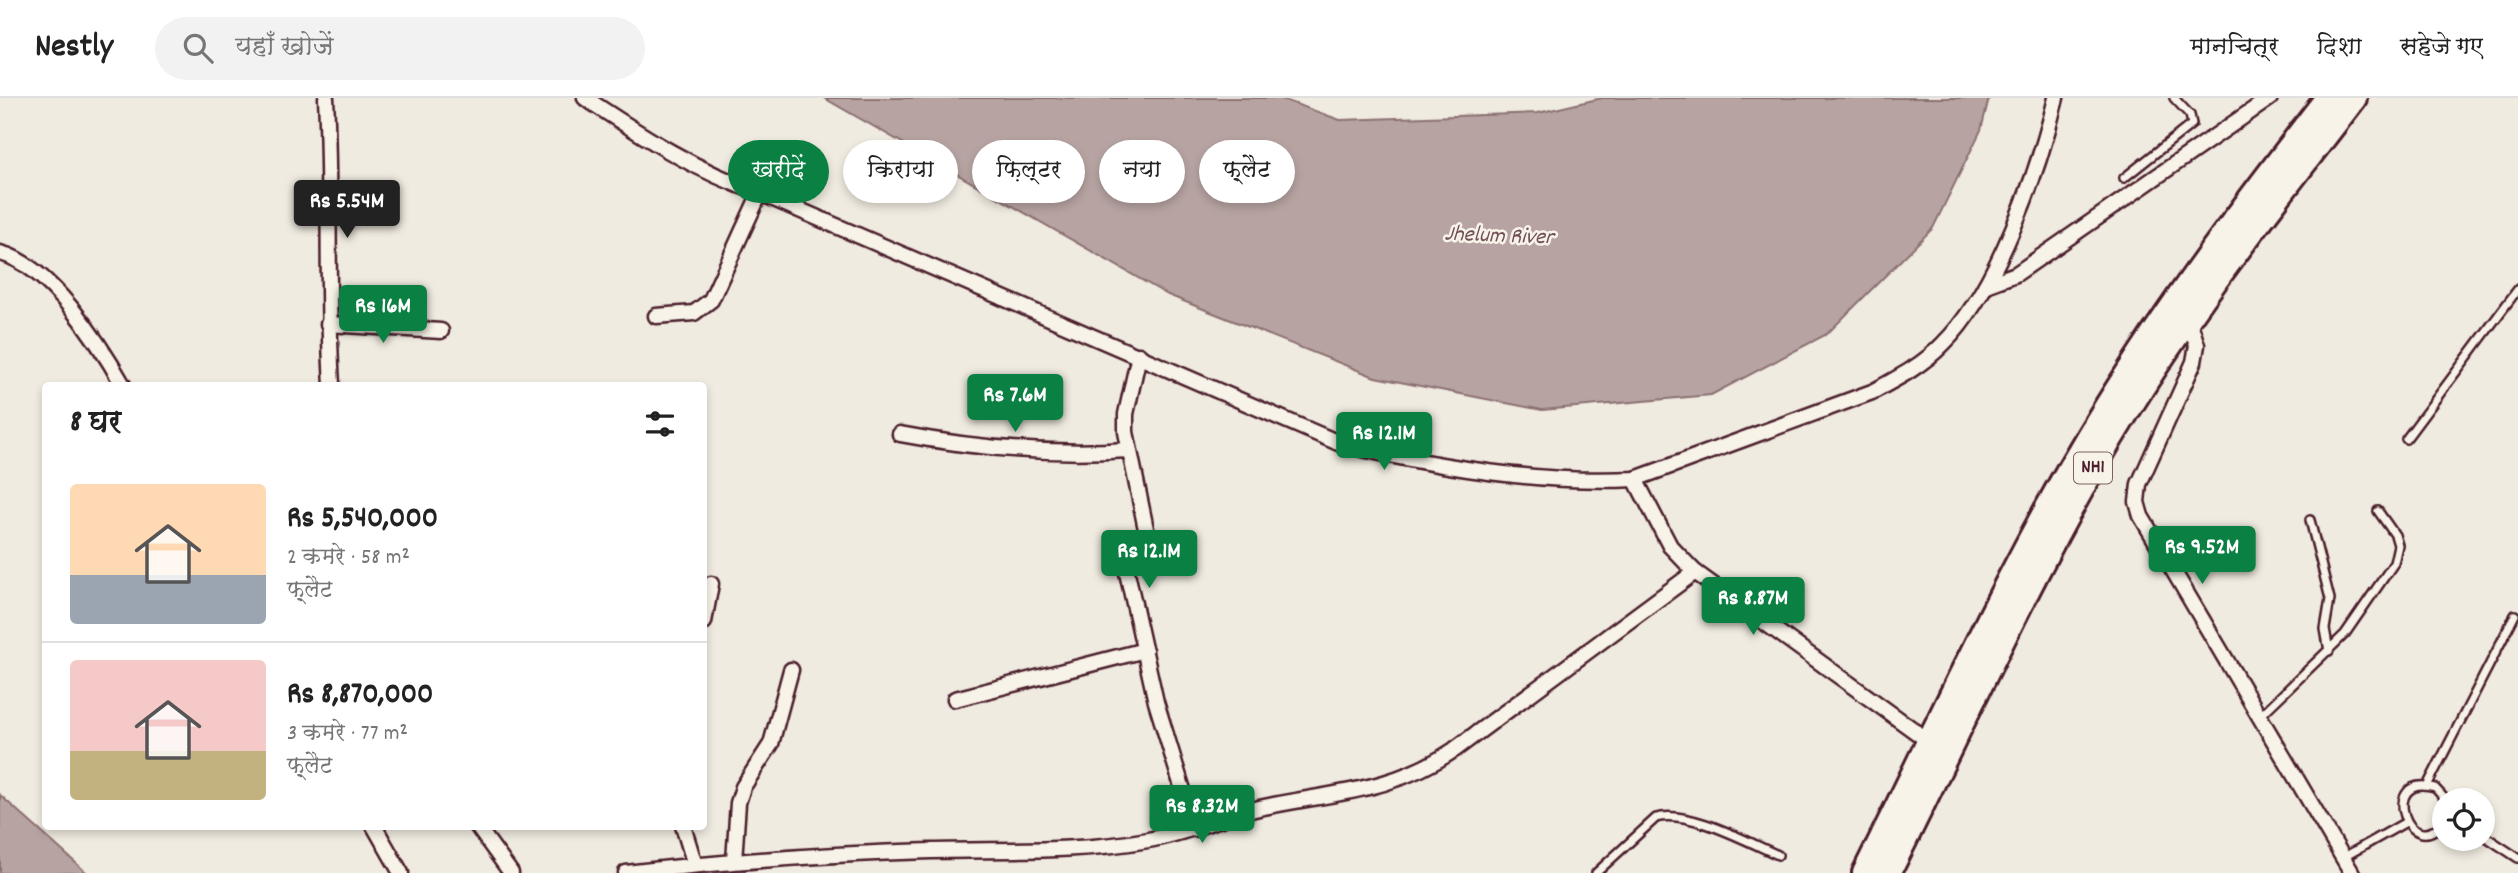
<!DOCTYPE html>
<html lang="hi">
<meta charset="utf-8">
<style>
body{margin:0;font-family:Dekko,"Playpen Sans Deva",sans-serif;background:#f2f2f2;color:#222;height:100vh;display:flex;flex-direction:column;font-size:26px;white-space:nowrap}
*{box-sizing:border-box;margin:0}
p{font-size:23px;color:#767676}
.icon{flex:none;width:38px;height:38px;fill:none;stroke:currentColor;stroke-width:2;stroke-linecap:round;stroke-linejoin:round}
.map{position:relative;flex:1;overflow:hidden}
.panel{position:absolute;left:42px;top:284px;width:665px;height:448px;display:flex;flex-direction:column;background:#fff;border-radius:7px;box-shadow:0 4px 10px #0003}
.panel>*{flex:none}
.hud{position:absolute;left:728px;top:42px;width:665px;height:63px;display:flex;gap:14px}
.tools{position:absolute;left:2432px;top:690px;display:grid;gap:14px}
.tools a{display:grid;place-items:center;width:63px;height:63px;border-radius:50%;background:#fff;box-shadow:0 4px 10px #0003;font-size:35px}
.price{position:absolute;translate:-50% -60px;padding:0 16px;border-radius:7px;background:#0b8043;color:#fff;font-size:23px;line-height:46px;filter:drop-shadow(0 2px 4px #0008)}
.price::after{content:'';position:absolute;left:50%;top:42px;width:21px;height:16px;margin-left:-10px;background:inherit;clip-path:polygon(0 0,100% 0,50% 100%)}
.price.on{background:#222;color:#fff}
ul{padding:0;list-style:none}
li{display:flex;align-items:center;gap:21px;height:175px;padding:0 28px}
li+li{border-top:2px solid #e0e0e0}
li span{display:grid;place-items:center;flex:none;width:196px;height:140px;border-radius:7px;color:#555}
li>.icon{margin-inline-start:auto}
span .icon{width:84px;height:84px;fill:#fffc;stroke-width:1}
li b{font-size:30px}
h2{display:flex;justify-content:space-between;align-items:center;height:84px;padding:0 28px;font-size:30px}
.pill{padding:0 24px;border-radius:32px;background:#fff;box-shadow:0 4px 10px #0003;font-size:24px;line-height:63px}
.pill.on{background:#0b8043;color:#fff}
header{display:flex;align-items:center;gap:42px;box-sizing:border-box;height:98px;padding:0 35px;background:#fff;border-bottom:2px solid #e0e0e0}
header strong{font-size:33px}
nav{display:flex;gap:38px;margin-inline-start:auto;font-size:24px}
.search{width:490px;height:63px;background:#f2f2f2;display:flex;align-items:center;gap:18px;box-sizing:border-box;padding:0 24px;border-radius:38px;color:#767676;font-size:26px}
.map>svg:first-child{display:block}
.water{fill:#b7a4a2;stroke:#8b6f72;stroke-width:2}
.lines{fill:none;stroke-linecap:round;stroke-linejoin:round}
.service-casing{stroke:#4a1f2b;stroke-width:12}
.minor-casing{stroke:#4a1f2b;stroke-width:19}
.trunk-casing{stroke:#4a1f2b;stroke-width:30}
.service{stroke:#f7f3e8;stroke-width:7}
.minor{stroke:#f7f3e8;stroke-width:14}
.trunk{stroke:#f7f3e8;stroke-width:24}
.labels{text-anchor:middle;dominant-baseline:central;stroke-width:5;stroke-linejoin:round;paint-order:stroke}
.shield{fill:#f7f3e8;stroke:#7e5f64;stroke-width:2}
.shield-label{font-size:19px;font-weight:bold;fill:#4a1f2b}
.water-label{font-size:23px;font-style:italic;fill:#704e55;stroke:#f7f3e8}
</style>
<header>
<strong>Nestly</strong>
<div class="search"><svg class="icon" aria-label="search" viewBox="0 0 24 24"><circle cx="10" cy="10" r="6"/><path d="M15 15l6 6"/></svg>यहाँ खोजें</div>
<nav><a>मानचित्र</a><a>दिशा</a><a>सहेजे गए</a></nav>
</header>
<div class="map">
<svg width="2518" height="775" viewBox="0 0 2518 775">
<rect width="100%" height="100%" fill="#f0ebe0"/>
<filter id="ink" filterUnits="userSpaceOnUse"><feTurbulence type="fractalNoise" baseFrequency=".0143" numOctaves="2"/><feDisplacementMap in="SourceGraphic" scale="14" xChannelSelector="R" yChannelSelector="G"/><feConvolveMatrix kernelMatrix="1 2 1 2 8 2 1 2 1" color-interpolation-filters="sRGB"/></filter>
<g filter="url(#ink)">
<g class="water">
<polygon points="824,0 1279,0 1340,22 1538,15 1602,0 1989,0 1981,32 1933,130 1827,236 1711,297 1542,312 1375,279 1168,197"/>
<polygon points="0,697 87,775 0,775"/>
</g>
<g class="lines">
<defs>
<g id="service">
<polyline points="2124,80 2192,26 2190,17 2174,0"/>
<polyline points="2406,341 2518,191"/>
<polyline points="2310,422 2330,501 2325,531 2329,553"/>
<polyline points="2260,618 2345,536 2394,465 2398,447 2395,437 2378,413"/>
<polyline points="2427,688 2515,517"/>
<path d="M 2445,722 C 2409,769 2377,673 2435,690 L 2446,702"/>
<polyline points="2483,737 2518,760"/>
<polyline points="2344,759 2406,724"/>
<path d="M 1596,775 L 1656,720 C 1688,711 1748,744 1778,757"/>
</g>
<g id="minor">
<path d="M 326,0 C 331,96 326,191 332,287"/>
<path d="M 585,0 C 641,37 695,73 760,95 L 1341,346 C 1436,369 1537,386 1635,381 L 1872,294 C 1898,280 1923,267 1943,246 C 1996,194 2039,72 2056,0"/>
<path d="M 0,155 C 49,167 100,246 123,287"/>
<polyline points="1986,187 2016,176 2270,0"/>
<polyline points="2187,216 2197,247 2194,264 2139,386 2137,404 2141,418 2352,775"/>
<polyline points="656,218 694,215 711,202 760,95"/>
<polyline points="328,226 441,233"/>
<polyline points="1139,257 1126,316 1126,334 1147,436 1144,444 1128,456 1126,470 1156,604 1195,731"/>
<path d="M 900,336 C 978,351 1051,357 1129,352"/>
<polyline points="1635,381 1670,448 1695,474 1930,644"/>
<polyline points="704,524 711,486"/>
<polyline points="955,601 1145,552"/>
<polyline points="374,728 401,775"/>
<polyline points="477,728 511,775"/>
<polyline points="683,728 695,767"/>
<polyline points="734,763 738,705 743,689 771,646 791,572"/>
<path d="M 626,775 C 728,763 828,756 931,753 C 1002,751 1077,755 1148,742 C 1188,735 1225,717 1264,709 C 1335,694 1392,694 1454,652 L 1695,474"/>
</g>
<g id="trunk">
<path d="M 1865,775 C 1943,619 2014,458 2106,310 C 2173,202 2250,100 2328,0"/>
<path d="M 1888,775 C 1965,622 2034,464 2124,318 C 2192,206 2274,104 2354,0"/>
</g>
</defs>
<use href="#service" class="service-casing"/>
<use href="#minor" class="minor-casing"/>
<use href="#trunk" class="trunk-casing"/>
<use href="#service" class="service"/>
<use href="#minor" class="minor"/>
<use href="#trunk" class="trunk"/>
</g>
</g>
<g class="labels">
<rect class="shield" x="2074" y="354.5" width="38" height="31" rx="5"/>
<g class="shield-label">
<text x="2093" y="370">NH1</text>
</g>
<g class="water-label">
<text transform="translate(1499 139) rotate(2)">Jhelum River</text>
</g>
</g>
</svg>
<div class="tools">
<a><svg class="icon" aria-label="locate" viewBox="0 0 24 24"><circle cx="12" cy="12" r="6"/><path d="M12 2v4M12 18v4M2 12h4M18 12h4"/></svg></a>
</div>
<b class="price on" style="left:347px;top:142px">Rs 5.54M</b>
<b class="price" style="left:383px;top:247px">Rs 16M</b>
<b class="price" style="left:1015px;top:336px">Rs 7.6M</b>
<b class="price" style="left:1384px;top:374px">Rs 12.1M</b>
<b class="price" style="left:2202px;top:488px">Rs 9.52M</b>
<b class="price" style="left:1149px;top:492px">Rs 12.1M</b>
<b class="price" style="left:1753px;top:539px">Rs 8.87M</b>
<b class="price" style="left:1202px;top:747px">Rs 8.32M</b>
<div class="hud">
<a class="pill on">खरीदें</a>
<a class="pill">किराया</a>
<a class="pill">फ़िल्टर</a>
<a class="pill">नया</a>
<a class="pill">फ़्लैट</a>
</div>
<section class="panel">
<h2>8 घर<svg class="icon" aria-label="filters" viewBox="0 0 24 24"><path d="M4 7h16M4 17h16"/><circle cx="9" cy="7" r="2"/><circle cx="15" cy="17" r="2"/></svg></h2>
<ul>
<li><span style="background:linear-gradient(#ffd9b3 65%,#9aa5b1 0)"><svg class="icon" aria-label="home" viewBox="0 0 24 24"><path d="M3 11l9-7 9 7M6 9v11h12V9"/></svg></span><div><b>Rs 5,540,000</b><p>2 कमरे · 58 m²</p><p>फ़्लैट</p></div></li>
<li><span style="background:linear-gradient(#f6c9c9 65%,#c2b280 0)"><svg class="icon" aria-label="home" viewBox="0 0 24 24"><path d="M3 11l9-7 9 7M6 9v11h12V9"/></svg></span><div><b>Rs 8,870,000</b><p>3 कमरे · 77 m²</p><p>फ़्लैट</p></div></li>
</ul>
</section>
</div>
